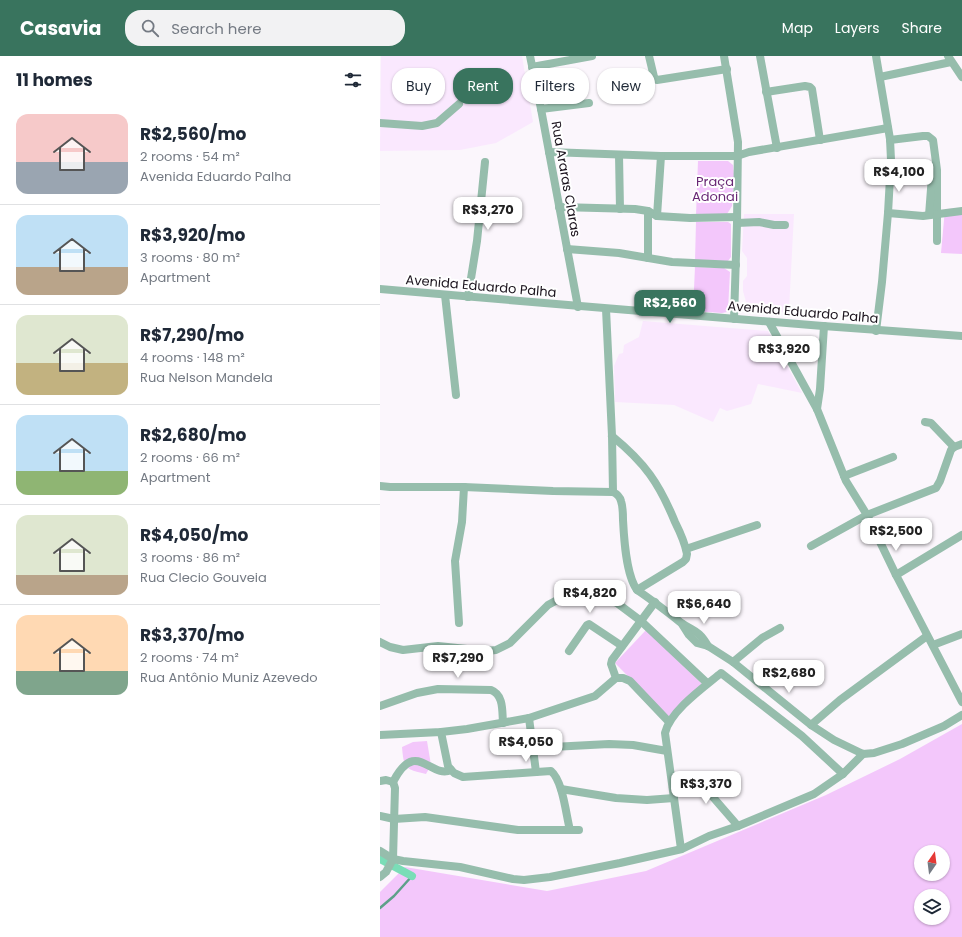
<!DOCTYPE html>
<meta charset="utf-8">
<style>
body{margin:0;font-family:Poppins,sans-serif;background:#f2f2f3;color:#1f2937;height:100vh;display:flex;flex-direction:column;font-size:15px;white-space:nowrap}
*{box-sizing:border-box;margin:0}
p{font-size:13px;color:#747a83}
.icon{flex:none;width:22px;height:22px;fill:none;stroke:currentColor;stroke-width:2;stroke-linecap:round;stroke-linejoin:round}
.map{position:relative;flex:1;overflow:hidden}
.sheet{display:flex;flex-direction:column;background:#fff;width:380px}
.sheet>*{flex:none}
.banner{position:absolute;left:12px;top:12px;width:380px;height:36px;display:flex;gap:8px}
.needle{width:26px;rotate:14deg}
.controls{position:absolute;left:534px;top:789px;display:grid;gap:8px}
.controls a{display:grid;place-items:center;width:36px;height:36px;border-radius:50%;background:#fff;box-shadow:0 1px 3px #0004;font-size:20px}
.price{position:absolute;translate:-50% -34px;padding:0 9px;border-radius:8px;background:#fff;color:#222;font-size:13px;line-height:26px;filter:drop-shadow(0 1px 2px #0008)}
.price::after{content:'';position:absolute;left:50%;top:24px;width:12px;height:9px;margin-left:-6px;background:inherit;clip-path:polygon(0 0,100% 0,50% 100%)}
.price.current{background:#39745e;color:#fff}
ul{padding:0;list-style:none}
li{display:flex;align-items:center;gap:12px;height:100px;padding:0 16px}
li+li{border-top:1px solid #e0e1e3}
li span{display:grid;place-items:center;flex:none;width:112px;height:80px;border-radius:12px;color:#555}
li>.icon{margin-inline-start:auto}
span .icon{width:48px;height:48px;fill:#fffc;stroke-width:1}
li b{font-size:17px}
h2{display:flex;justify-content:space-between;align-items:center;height:48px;padding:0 16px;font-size:17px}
.chip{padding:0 14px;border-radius:16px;background:#fff;box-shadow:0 1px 3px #0004;font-size:14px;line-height:36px}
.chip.current{background:#39745e;color:#fff}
header{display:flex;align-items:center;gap:24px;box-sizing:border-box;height:56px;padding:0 20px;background:#39745e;color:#fff}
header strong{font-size:19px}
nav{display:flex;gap:22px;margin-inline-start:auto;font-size:14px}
.search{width:280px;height:36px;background:#f2f2f3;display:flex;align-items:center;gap:10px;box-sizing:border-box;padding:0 14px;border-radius:16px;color:#747a83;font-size:15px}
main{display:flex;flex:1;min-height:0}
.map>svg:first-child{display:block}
.built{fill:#fae8fe}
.green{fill:#f3c7fb;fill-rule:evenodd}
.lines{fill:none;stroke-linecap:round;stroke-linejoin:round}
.stream{stroke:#5ea089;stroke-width:2.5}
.canal{stroke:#7addb7;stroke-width:8}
.minor{stroke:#96bdac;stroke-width:8}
.labels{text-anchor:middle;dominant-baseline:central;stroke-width:4;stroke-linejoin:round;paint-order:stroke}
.street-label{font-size:13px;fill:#1b131d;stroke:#fff}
.park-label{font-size:13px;fill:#692875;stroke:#fff}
</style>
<header>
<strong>Casavia</strong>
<div class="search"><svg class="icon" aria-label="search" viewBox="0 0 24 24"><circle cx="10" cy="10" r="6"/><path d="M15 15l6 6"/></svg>Search here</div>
<nav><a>Map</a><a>Layers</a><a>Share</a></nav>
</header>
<main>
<section class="sheet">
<h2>11 homes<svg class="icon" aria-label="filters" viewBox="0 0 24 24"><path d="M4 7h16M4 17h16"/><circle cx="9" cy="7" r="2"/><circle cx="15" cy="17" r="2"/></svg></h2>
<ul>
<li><span style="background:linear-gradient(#f6c9c9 60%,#9aa5b1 0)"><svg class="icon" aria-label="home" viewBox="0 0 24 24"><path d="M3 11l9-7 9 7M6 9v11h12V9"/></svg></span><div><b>R$2,560/mo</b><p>2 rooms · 54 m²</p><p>Avenida Eduardo Palha</p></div></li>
<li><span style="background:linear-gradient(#bfe0f5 65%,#b9a48a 0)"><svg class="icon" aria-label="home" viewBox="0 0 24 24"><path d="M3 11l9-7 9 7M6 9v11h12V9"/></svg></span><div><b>R$3,920/mo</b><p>3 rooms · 80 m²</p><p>Apartment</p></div></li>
<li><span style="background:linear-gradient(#dfe7d0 60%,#c2b280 0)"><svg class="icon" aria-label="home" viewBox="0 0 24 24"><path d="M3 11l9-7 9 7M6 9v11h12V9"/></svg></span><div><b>R$7,290/mo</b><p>4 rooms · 148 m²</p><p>Rua Nelson Mandela</p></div></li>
<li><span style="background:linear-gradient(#bfe0f5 70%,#8fb573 0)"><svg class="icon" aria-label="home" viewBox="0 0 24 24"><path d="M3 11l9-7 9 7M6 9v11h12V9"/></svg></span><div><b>R$2,680/mo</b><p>2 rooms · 66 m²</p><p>Apartment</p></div></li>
<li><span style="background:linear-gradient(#dfe7d0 75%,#b9a48a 0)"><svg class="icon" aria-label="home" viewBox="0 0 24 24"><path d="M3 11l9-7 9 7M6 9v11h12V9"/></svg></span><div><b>R$4,050/mo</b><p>3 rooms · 86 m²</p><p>Rua Clecio Gouveia</p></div></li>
<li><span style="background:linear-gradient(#ffd9b3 70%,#7fa58c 0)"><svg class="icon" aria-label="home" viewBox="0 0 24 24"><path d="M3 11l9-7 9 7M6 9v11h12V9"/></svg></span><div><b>R$3,370/mo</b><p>2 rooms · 74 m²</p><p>Rua Antônio Muniz Azevedo</p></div></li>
</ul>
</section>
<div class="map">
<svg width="582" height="881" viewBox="0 0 582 881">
<rect width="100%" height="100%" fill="#fbf6fc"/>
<g class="built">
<polygon points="1,0 142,0 153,66 116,87 80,94 0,95"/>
<polygon points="364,158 414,158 409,254 404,256 368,253 363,235 363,225 367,220 367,202 362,195"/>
<polygon points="263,265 388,275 422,337 378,328 371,348 347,355 340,352 333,366 294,349 235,346 234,310 239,298 243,297 244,289 259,281"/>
</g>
<g class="green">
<polygon points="318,105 348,105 353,109 354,118 352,150 347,158 316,159"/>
<polygon points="582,152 582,198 561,197 565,153"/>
<polygon points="316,166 348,166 351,168 351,201 348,205 315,205"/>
<polygon points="315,211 344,212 350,216 348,254 347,256 342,257 313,255"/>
<polygon points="266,574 322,628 288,661 235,607"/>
<path d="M 582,668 L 582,881 L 0,881 L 0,836 L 25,811 L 167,835 L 266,815 L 446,739 L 520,703 ZM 541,796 L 563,796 L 563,818 L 541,818 ZM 541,840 L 563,840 L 563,862 L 541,862 Z"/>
<path d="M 47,685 L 51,709 L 46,718 C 25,713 24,713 22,691 L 33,686 Z"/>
</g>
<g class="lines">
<polyline class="stream" points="0,852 14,840 32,820"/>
<polyline class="canal" points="0,803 32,820"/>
<g class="minor">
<polyline points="150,0 161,53 198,251"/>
<polyline points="269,0 274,21 277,24 347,13"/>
<polyline points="344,0 358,86 357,167 354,263"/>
<polyline points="380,0 397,92"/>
<polyline points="496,0 510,83 511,104 508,157 502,226 496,275"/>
<polyline points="568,0 582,21"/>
<polyline points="152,11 212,0"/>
<polyline points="500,21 571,6"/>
<polyline points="386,36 425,30 430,31 432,33 440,84"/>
<polyline points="161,53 209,47"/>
<polyline points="0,67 42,70 57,67 79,48"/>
<polyline points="510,84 543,80 548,80 553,84 557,114 557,185"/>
<polyline points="169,96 281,100 357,100 369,96 508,72"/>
<polyline points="239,99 240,153"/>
<polyline points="179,151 255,153 268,155 277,160 310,162 357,161"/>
<polyline points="268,155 268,202"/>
<polyline points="508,157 543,160 582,155"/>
<polyline points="549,159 552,120 554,114"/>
<polyline points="277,160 281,100"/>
<polyline points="357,167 379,166 394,169 405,169"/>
<polyline points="187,193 239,197 292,206 356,209"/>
<path d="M 0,233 C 148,246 295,258 443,270 C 490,273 536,277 582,280"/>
<polyline points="65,239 76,339"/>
<polyline points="88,241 97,185 105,106"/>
<polyline points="389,266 437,353 466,425 487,459 516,519 582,646"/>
<polyline points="437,353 440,333 444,270"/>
<polyline points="545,366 551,367 574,391"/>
<path d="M 232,380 C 265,407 279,427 295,466 C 300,476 305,487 307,498 L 306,503 L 303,506 L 257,534"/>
<polyline points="464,420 513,401"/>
<polyline points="0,430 10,431 84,431 173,435 233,436 232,380 226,253"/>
<path d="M 233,436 C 237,438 240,441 241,445 C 243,451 243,458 243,464 C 244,483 246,519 257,534 C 272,544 286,555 300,566 C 314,576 318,573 328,590"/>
<polyline points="431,490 487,459 556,432 560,425 571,394 574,391 582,388"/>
<polyline points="306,493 377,469"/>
<polyline points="516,519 582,479"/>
<polyline points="79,567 75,505 82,466 84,431"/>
<polyline points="302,568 309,579 317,587 328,590 353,606 431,669 454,684 483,698 494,697 522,688 564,670 582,659"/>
<polyline points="0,586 10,591 23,594 58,590 106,595 116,594 130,587 168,549 179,543 204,540 221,542 237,547 261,565 327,627"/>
<polyline points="553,589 582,578"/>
<polyline points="189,595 207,569 209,568 242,590"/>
<polyline points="353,606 382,582 400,572"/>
<polyline points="236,622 231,608 232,604 275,546"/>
<polyline points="236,622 243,622 250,625 289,666"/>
<path d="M 0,650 L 37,637 L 58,633 L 111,634 C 124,639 122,655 123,667"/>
<polyline points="149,662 156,716"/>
<polyline points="431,669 460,644 547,580"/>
<path d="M 61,676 L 68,710 L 74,717 L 83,721 L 171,715 C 183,725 186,759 190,774"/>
<polyline points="0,679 61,676 87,673 149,662 215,640 236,622"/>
<polyline points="153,692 229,688 253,689 287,695"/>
<polyline points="0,725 6,724 13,726 15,732 13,803 6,816 0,821"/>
<path d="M 13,726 C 36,681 51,724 71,714"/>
<polyline points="293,732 313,724 319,725 358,770"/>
<polyline points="181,733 236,742 267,744 294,742"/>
<polyline points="0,760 14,763 45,761 138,774 199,774"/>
<path d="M 301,793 L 285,677 C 290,655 324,631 341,617 L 422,680 L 463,718"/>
<polyline points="0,795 13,803 23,805 80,811 133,823 144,824 170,821 240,807 302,793 329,780 358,770 434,738 463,718 483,698"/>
</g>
</g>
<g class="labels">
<g class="street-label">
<text transform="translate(186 123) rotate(80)">Rua Araras Claras</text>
<text transform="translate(101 230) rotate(5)">Avenida Eduardo Palha</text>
<text transform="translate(423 256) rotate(5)">Avenida Eduardo Palha</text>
</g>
<g class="park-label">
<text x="335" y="125">Praça<tspan x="335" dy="15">Adonai</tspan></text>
</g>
</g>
</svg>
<div class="controls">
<a><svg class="needle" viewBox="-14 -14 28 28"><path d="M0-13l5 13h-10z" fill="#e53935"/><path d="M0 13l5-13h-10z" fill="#747a83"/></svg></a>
<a><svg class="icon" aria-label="layers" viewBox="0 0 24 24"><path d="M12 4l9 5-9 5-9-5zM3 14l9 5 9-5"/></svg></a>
</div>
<b class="price" style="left:519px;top:137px">R$4,100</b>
<b class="price" style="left:108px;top:175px">R$3,270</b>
<b class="price current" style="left:290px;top:268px">R$2,560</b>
<b class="price" style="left:404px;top:314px">R$3,920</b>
<b class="price" style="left:516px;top:496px">R$2,500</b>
<b class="price" style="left:210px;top:558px">R$4,820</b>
<b class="price" style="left:324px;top:569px">R$6,640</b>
<b class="price" style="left:78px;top:623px">R$7,290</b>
<b class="price" style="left:409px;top:638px">R$2,680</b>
<b class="price" style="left:146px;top:707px">R$4,050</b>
<b class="price" style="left:326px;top:749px">R$3,370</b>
<div class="banner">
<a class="chip">Buy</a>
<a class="chip current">Rent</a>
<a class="chip">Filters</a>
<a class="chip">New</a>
</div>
</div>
</main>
